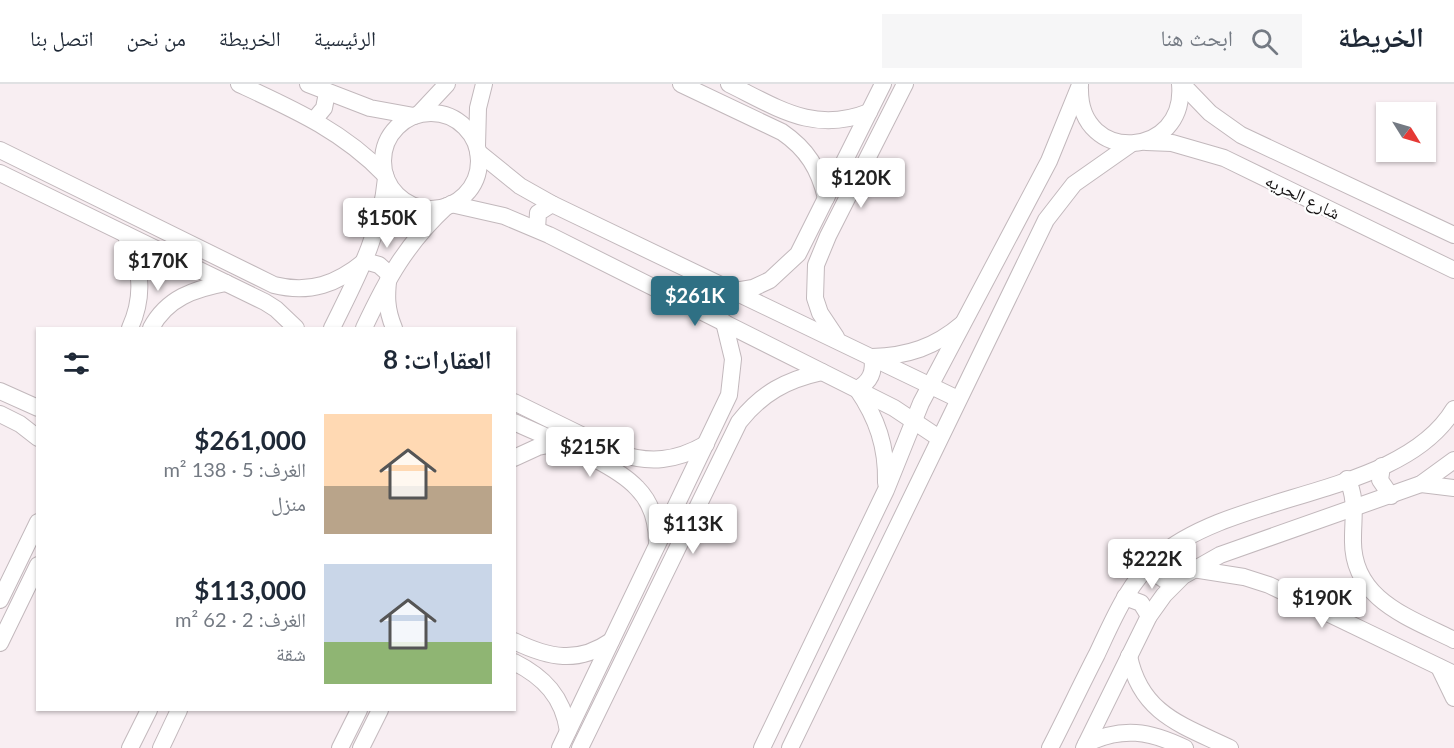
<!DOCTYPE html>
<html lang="ar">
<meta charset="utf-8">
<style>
body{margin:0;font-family:Lato,"Noto Naskh Arabic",sans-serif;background:#f6f6f7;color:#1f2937;direction:rtl;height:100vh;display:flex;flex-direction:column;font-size:22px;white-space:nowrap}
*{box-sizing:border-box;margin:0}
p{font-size:20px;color:#747a83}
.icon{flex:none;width:33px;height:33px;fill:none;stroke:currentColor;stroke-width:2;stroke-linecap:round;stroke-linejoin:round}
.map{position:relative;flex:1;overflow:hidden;direction:ltr}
.details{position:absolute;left:36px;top:243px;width:480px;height:384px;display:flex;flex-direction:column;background:#fff;border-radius:0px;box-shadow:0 2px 4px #0004;direction:rtl}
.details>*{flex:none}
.needle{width:39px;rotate:127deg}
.tools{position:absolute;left:1376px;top:18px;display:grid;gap:12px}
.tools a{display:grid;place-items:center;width:60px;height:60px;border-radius:0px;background:#fff;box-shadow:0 2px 4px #0004;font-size:30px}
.price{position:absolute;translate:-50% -51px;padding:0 14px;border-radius:6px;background:#fff;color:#222;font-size:20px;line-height:39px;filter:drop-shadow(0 2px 3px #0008)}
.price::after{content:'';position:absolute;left:50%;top:36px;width:18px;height:14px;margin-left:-9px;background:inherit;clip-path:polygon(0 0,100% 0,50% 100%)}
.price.current{background:#2f7084;color:#fff}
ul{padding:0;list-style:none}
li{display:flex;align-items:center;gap:18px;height:150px;padding:0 24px}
li span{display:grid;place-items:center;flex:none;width:168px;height:120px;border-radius:0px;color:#555}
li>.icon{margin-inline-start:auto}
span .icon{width:72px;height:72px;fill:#fffc;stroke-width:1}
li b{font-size:26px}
h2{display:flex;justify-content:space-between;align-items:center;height:72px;padding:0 24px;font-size:26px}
header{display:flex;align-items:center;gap:36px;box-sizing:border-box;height:84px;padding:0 30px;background:#fff;border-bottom:2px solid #e0e1e3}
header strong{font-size:28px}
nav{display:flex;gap:33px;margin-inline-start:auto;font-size:21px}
.search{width:420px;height:54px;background:#f6f6f7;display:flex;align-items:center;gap:15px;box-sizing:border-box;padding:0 21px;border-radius:0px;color:#747a83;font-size:22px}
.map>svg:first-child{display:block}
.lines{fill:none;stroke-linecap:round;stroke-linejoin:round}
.minor-casing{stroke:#c2b8bc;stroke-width:18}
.minor{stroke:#fff;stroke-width:16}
.labels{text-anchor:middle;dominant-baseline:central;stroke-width:4.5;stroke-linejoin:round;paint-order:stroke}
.street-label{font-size:18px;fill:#110e0f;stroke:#fefefe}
</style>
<header>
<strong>الخريطة</strong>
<div class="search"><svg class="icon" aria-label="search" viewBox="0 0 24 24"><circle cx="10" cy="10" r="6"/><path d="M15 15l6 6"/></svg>ابحث هنا</div>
<nav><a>الرئيسية</a><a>الخريطة</a><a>من نحن</a><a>اتصل بنا</a></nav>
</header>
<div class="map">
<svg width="1454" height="664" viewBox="0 0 1454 664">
<rect width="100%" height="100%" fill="#f8eef2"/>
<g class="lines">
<defs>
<g id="minor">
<path d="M 239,0 C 293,25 343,47 385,91"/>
<polyline points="308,0 370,24 414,32"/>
<path d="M 681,0 L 782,48 C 807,65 819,85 826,114"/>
<path d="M 729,0 C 778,24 814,50 869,28"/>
<polyline points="1182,0 1210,29 1241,51 1454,151"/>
<path d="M 1080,5 C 1079,81 1187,75 1180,0"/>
<circle cx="431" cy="77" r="48"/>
<polyline points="419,30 447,0"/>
<polyline points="314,36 324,24 327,9"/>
<polyline points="1146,58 1172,59 1224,74 1454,186"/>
<polyline points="477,62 478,24 484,0"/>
<path d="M 0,66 L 274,201 C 310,210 337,200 365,177 L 379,181 L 389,190 C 386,211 386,225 394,244"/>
<polyline points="478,68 520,102 552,120 958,315"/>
<polyline points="0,89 265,218 276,225 296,244"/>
<polyline points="451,120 504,132 549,151 894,324 939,354"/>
<polyline points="537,145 538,129 552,120"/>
<path d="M 125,150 C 141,182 145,211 130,244"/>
<polyline points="735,207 753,204 770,196 798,170 883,0"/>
<path d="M 151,244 C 167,214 194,205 226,199"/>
<path d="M 332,244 C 356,195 381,150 386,94"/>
<path d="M 364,244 C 387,195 406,160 447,122"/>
<polyline points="836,253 820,229 815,214 816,181 828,152 905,0"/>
<polyline points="0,307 38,324"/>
<path d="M 514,318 L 618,369 C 650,380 676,377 706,360"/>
<polyline points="0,330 20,340 38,354"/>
<path d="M 514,338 C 548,354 613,378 637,404 C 652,419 657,439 657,459"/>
<polyline points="514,374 538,363 558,359"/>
<polyline points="1382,382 1380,396 1391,412"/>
<path d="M 1347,395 C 1357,414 1353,433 1353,454 C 1351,515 1408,533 1454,556"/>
<path d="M 886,399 C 887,363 877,334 857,305 C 870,298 875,288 872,273 C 908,272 935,263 962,240"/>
<polyline points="1421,400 1454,404"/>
<polyline points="1155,475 1159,492 1172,501"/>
<polyline points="1193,485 1244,493 1269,501 1454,590"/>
<polyline points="1125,513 1141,519 1149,532"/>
<polyline points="0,516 38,438"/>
<path d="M 514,557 C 549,574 578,580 611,557"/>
<polyline points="0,559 38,481"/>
<path d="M 1129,572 C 1141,630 1182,641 1230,664"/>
<path d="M 514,578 C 544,593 563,613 568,647"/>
<polyline points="1439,583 1454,614"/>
<path d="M 1086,660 C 1122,642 1150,647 1185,664"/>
<polyline points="130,664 149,626"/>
<polyline points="161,664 179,626"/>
<polyline points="340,664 359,626"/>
<polyline points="361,664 380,626"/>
<polyline points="560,664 729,311 733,275 724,238"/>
<path d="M 580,664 L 739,338 C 762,309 786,296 822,288"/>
<polyline points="762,664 886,406 921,319 1049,77 1080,1"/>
<polyline points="790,664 1046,136 1074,100 1131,60"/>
<path d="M 1050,664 C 1066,633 1081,601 1097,570 C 1113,536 1128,499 1157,474 C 1234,407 1401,413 1454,325"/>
<polyline points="1084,664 1149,532 1164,511 1183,492 1220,471 1421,400 1454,376"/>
</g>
</defs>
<use href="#minor" class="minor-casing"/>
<use href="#minor" class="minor"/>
</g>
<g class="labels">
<g class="street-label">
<text transform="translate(1303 112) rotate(26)">شارع الحريه</text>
</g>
</g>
</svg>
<div class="tools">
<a><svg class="needle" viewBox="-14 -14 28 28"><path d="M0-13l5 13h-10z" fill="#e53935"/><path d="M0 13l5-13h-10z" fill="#747a83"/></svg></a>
</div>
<b class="price" style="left:861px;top:125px">$120K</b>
<b class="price" style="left:387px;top:165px">$150K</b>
<b class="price" style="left:158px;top:208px">$170K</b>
<b class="price current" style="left:695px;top:243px">$261K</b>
<b class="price" style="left:590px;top:394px">$215K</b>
<b class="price" style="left:693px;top:471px">$113K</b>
<b class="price" style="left:1152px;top:506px">$222K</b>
<b class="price" style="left:1322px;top:545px">$190K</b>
<section class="details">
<h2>العقارات: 8<svg class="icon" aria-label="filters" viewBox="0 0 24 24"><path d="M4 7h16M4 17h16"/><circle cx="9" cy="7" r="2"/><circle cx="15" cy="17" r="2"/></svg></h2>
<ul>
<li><span style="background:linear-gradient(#ffd9b3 60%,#b9a48a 0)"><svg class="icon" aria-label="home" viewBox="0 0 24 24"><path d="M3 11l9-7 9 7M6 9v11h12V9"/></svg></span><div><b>$261,000</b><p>الغرف: 5 · 138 m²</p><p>منزل</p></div></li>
<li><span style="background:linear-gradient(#c9d6e8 65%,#8fb573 0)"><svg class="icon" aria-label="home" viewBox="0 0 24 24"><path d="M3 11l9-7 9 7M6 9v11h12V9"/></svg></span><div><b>$113,000</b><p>الغرف: 2 · 62 m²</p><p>شقة</p></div></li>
</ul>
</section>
</div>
